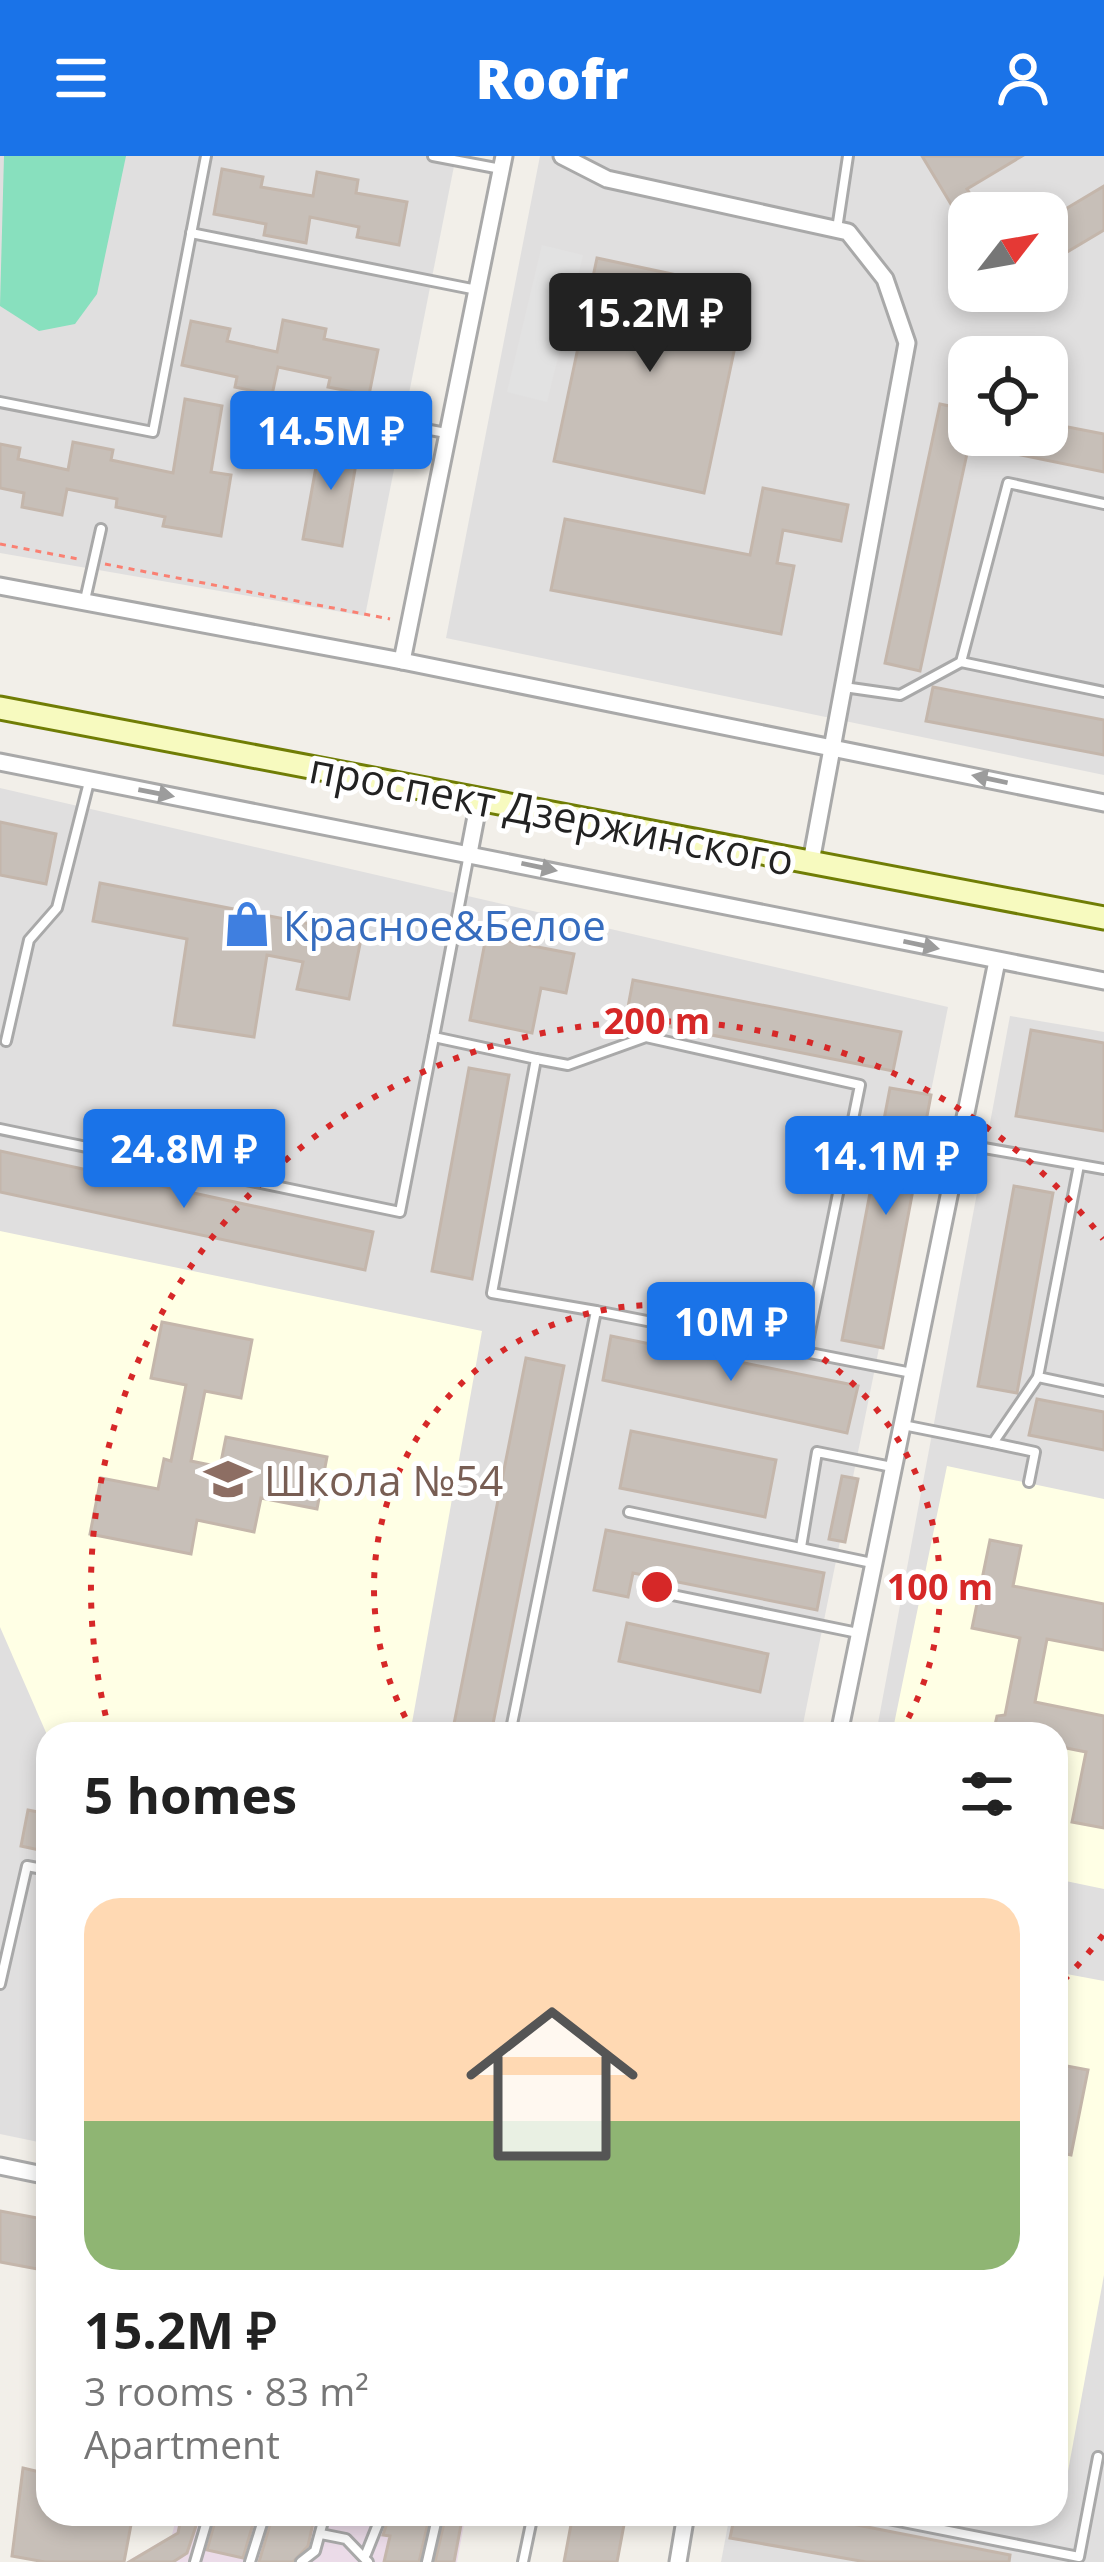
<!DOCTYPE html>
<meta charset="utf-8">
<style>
body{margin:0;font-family:"Open Sans",sans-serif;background:#f2f2f2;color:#222;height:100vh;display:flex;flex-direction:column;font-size:45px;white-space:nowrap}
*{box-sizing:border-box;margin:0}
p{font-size:39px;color:#767676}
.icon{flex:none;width:66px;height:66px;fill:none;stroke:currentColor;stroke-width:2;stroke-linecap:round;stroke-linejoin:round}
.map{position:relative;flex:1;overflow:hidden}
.drawer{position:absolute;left:36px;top:1566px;width:1032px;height:804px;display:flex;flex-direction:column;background:#fff;border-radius:36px;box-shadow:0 6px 18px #0003}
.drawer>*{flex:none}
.needle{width:78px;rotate:59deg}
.buttons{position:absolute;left:948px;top:36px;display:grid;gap:24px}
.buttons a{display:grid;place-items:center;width:120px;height:120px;border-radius:24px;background:#fff;box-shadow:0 6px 18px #0003;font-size:60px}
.price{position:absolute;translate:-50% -102px;padding:0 27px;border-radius:12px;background:#1a73e8;color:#fff;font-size:39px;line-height:78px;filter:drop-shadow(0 3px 6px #0008)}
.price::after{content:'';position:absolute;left:50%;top:72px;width:36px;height:27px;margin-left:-18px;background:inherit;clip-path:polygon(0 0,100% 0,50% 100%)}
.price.current{background:#222;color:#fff}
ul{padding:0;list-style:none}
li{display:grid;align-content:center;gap:24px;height:636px;padding:0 48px}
li span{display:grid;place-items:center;height:372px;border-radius:36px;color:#555}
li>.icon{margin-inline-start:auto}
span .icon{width:216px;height:216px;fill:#fffc;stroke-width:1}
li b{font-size:51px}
h2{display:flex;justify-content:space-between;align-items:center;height:144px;padding:0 48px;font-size:51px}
header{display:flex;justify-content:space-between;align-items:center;height:156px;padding:0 48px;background:#1a73e8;color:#fff;font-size:54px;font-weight:800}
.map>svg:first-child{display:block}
.residential{fill:#e0dfdf;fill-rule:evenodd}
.industrial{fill:#ebdbe8}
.education{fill:#ffffe5}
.pitch{fill:#88e0be}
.parking{fill:#e2e2e2}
.building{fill:#c7bfb8;stroke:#c4b6ab;stroke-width:3}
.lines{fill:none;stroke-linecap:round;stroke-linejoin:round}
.lane-casing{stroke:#a9a9a9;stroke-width:14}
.street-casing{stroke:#a9a9a9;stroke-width:21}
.secondary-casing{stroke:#707d05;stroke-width:27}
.path{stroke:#fa8072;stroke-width:3;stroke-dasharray:6 6;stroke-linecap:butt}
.lane{stroke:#fff;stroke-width:8}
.street{stroke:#fff;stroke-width:15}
.secondary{stroke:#f7fabf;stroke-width:21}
.oneway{fill:#9c9c9c}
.ring{fill:none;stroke:#d62828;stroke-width:6;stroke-dasharray:6 12}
.labels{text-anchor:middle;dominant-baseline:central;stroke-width:10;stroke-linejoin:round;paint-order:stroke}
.street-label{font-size:42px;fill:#222;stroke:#fff}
.shop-label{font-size:42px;fill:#366cbe;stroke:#fff;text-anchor:start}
.education-label{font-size:42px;fill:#785e54;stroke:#fff;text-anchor:start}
.centre{fill:#d62828;stroke:#fff;stroke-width:6}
.ring-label{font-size:36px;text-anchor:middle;font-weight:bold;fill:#d62828;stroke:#fff;stroke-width:10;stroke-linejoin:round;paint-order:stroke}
</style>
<header><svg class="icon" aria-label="menu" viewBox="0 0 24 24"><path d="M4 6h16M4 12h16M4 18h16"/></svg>Roofr<svg class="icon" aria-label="person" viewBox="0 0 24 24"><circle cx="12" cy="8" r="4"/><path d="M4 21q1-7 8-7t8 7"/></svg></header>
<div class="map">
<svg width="1104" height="2406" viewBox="0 0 1104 2406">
<rect width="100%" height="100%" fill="#f2efe9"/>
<g class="residential">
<polygon points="0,0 456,0 365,460 0,397"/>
<path d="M 540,0 L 1104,0 L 1104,619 L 446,482 ZM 969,57 L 1047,57 L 1047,135 L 969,135 ZM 969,201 L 1047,201 L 1047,279 L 969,279 Z"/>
<polygon points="0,632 948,851 801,1578 48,1578 48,1988 0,1978"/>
<polygon points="1010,860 1104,876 1104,2406 721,2406 730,2358 1056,2358 1056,1578 876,1578"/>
</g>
<polygon class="industrial" points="177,2358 466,2358 457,2406 126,2406 172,2379"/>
<g class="education">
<polygon points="0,1075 482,1175 410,1578 48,1581 0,1471"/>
<polygon points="947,1310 1104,1343 1104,1733 1056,1723 1056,1578 892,1578"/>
<polygon points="1056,1816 1104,1825 1104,2119 1066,2326 1056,2324"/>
</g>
<polygon class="pitch" points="4,0 126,0 97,138 75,168 39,175 0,150"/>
<polygon class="parking" points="542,89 583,99 547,246 507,236"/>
<g class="building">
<polygon points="922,0 1022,0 967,33 982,57 969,57 969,78"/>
<polygon points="222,13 263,21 261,31 313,40 317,16 358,24 356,37 407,46 399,89 357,81 359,71 310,61 306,87 264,79 266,68 214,58"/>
<polygon points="1104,30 1104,74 1047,108 1047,64"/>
<polygon points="597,102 747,134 704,337 554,305"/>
<polygon points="283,164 326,173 324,183 378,194 369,239 328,231 330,222 278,211 272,239 235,231 237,221 182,209 191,165 230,173 227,185 277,196"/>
<polygon points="185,243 222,250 211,316 231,319 221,380 163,370 165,361 116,351 117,343 67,333 62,359 22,351 24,337 0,332 0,288 20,292 18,303 68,314 73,286 113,294 111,304 173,317"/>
<polygon points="940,248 969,254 971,279 920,515 885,507"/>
<polygon points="1047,267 1104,278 1104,316 1001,295 1004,279 1047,279"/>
<polygon points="321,283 359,290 342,390 303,383"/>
<polygon points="763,332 848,349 841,385 783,374 777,407 794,410 781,478 551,434 565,363 750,399"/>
<polygon points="933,531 1104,564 1104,599 926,565"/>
<polygon points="0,666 56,678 46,728 0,719"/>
<polygon points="100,727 362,778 349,843 297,833 303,806 267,799 254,881 174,869 187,783 93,765"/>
<polygon points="486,781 574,798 566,837 541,832 532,877 470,864"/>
<polygon points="633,824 901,876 893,915 626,862"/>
<polygon points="1031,874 1104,887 1104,975 1016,960"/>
<polygon points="469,912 509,919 472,1123 432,1115"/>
<polygon points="890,932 931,939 883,1192 842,1184"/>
<polygon points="0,995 373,1076 365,1114 0,1036"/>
<polygon points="1014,1030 1053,1037 1017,1237 978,1230"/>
<polygon points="162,1166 252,1184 241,1242 205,1235 191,1305 220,1311 226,1281 327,1301 317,1353 261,1342 254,1376 197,1364 191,1398 90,1378 101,1322 158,1333 164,1303 171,1305 186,1229 151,1222"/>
<polygon points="611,1180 858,1230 847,1277 603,1224"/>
<polygon points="526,1202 564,1210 491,1578 452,1578"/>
<polygon points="1037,1243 1104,1256 1104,1294 1029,1279"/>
<polygon points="631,1275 776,1304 765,1361 620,1332"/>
<polygon points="842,1320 858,1323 845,1386 829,1383"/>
<polygon points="606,1374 824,1417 817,1454 633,1417 628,1441 594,1434"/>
<polygon points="990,1384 1021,1390 1013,1430 1104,1448 1104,1494 1047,1483 1035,1546 1104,1560 1104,1672 1072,1666 1086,1596 1056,1590 1056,1578 993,1578 997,1560 1005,1559 1020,1482 972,1472"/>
<polygon points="627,1467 768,1498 760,1536 619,1505"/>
<polygon points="28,1654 48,1658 48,1696 21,1690"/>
<polygon points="1056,1908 1088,1914 1071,1999 1056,1996"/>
<polygon points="0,2055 48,2064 48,2115 0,2106"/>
<polygon points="23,2312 48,2318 48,2358 133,2358 124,2406 45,2406 12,2400"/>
<polygon points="182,2358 200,2358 187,2397 173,2406 129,2406 178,2377"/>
<polygon points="217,2358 256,2358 243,2402 207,2394"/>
<polygon points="273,2358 315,2358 308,2390 293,2406 259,2406"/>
<polygon points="390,2358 430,2358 419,2406 384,2406 390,2380 383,2379"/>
<polygon points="446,2358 463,2358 454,2406 435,2406"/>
<polygon points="573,2358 626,2358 617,2406 564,2406"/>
<polygon points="735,2358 801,2358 1010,2399 1009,2406 866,2406 730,2382"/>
</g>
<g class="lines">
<defs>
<g id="lane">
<polyline points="433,0 501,13"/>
<polyline points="837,73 848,0"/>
<polyline points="191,77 477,134"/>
<polyline points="0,246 153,276 206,0"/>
<polyline points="291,248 446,277"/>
<polyline points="85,444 101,373"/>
<polyline points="961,506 1104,536"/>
<polyline points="844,531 900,539 961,506 1008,327 1104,348"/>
<polyline points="469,698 434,881 536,903 492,1137 596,1155"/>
<polyline points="6,885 29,784 57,752 89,626"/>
<polyline points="536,903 568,909 646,881 860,929 806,1195"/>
<polyline points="0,973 400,1056 434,881"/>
<polyline points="961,988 1104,1013"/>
<polyline points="1079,1009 1038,1221 1104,1235"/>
<polyline points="903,1269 993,1287 1038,1221"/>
<polyline points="993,1287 1035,1296 1029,1326"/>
<polyline points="629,1356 872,1407"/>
<polyline points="801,1391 817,1296 892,1311"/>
<polyline points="643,1433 858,1477"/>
<polyline points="510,1578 596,1155 912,1217"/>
<polyline points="0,1828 27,1710 48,1714"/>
<polyline points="863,2358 1079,2401 1098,2301"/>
<polyline points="321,2378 346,2383 368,2406"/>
<polyline points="366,2398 382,2358"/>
<polyline points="195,2406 209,2358"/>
<polyline points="250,2406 265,2358"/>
<polyline points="301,2406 315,2395 325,2358"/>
<polyline points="427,2406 438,2358"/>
<polyline points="523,2406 533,2358"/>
</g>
<g id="street">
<polyline points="562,0 607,23 848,76 885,123 907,187 811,706"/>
<polyline points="0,430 402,505 1104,647"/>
<polyline points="402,505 504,0"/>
<polyline points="0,606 1104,825"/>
<polyline points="469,697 479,645"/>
<polyline points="839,1578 997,805"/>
<polyline points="0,2010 48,2020"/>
<polyline points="678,2406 686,2358"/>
</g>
<polyline id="secondary" points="0,552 1104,762"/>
</defs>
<use href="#lane" class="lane-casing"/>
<use href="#street" class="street-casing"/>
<use href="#secondary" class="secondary-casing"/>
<g class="path">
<polyline points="0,388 78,403"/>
<polyline points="105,408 390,463"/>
</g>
<use href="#lane" class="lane"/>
<use href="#street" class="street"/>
<use href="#secondary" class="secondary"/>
</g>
<defs><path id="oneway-solid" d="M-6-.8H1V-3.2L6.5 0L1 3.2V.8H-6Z" transform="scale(3)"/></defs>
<g class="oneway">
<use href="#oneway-solid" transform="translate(990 623) rotate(-168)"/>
<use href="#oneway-solid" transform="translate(156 637) rotate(11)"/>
<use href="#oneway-solid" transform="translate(539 711) rotate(12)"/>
<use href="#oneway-solid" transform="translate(921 789) rotate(12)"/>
</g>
<g class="ring">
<path d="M414 1577A283 283 0 1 1 900 1577"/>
<path d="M1103 1779A566 566 0 0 1 1057 1831M110 1577A566 566 0 0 1 1103 1083"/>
</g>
<defs>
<symbol id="shop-bare" viewBox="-9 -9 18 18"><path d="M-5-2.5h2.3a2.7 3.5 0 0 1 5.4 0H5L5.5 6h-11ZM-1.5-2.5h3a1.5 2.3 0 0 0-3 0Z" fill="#3f7fe0" stroke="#fff" stroke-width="2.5" paint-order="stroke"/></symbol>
<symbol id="school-bare" viewBox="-9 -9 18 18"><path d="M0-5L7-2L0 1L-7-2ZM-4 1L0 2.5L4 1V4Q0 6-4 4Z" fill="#8d6e63" stroke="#fff" stroke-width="2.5" paint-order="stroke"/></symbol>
</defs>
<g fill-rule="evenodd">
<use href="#shop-bare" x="214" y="735" width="66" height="66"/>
<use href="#school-bare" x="195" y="1290" width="66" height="66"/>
</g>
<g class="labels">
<g class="street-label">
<text transform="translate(552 657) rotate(11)">проспект Дзержинского</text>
</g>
<g class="shop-label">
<text x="283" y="768">Красное&amp;Белое</text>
</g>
<g class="education-label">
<text x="264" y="1323">Школа №54</text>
</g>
</g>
<circle cx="657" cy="1431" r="18" class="centre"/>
<g class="ring-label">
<text x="657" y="878">200 m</text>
<text x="940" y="1444">100 m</text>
</g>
</svg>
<div class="buttons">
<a><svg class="needle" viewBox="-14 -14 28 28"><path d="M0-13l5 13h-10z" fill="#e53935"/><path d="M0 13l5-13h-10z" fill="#767676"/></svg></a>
<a><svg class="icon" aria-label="locate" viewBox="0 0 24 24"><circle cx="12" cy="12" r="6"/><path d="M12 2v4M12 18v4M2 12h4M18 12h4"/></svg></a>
</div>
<b class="price current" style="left:650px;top:219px">15.2M ₽</b>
<b class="price" style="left:331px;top:337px">14.5M ₽</b>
<b class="price" style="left:184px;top:1055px">24.8M ₽</b>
<b class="price" style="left:886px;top:1062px">14.1M ₽</b>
<b class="price" style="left:731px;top:1228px">10M ₽</b>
<section class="drawer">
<h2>5 homes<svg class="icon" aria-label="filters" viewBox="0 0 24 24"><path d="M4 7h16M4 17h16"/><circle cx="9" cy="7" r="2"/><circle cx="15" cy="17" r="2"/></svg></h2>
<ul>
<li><span style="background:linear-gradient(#ffd9b3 60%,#8fb573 0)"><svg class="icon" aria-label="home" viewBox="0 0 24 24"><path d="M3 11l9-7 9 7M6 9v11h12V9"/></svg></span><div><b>15.2M ₽</b><p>3 rooms · 83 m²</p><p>Apartment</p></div></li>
</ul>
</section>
</div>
